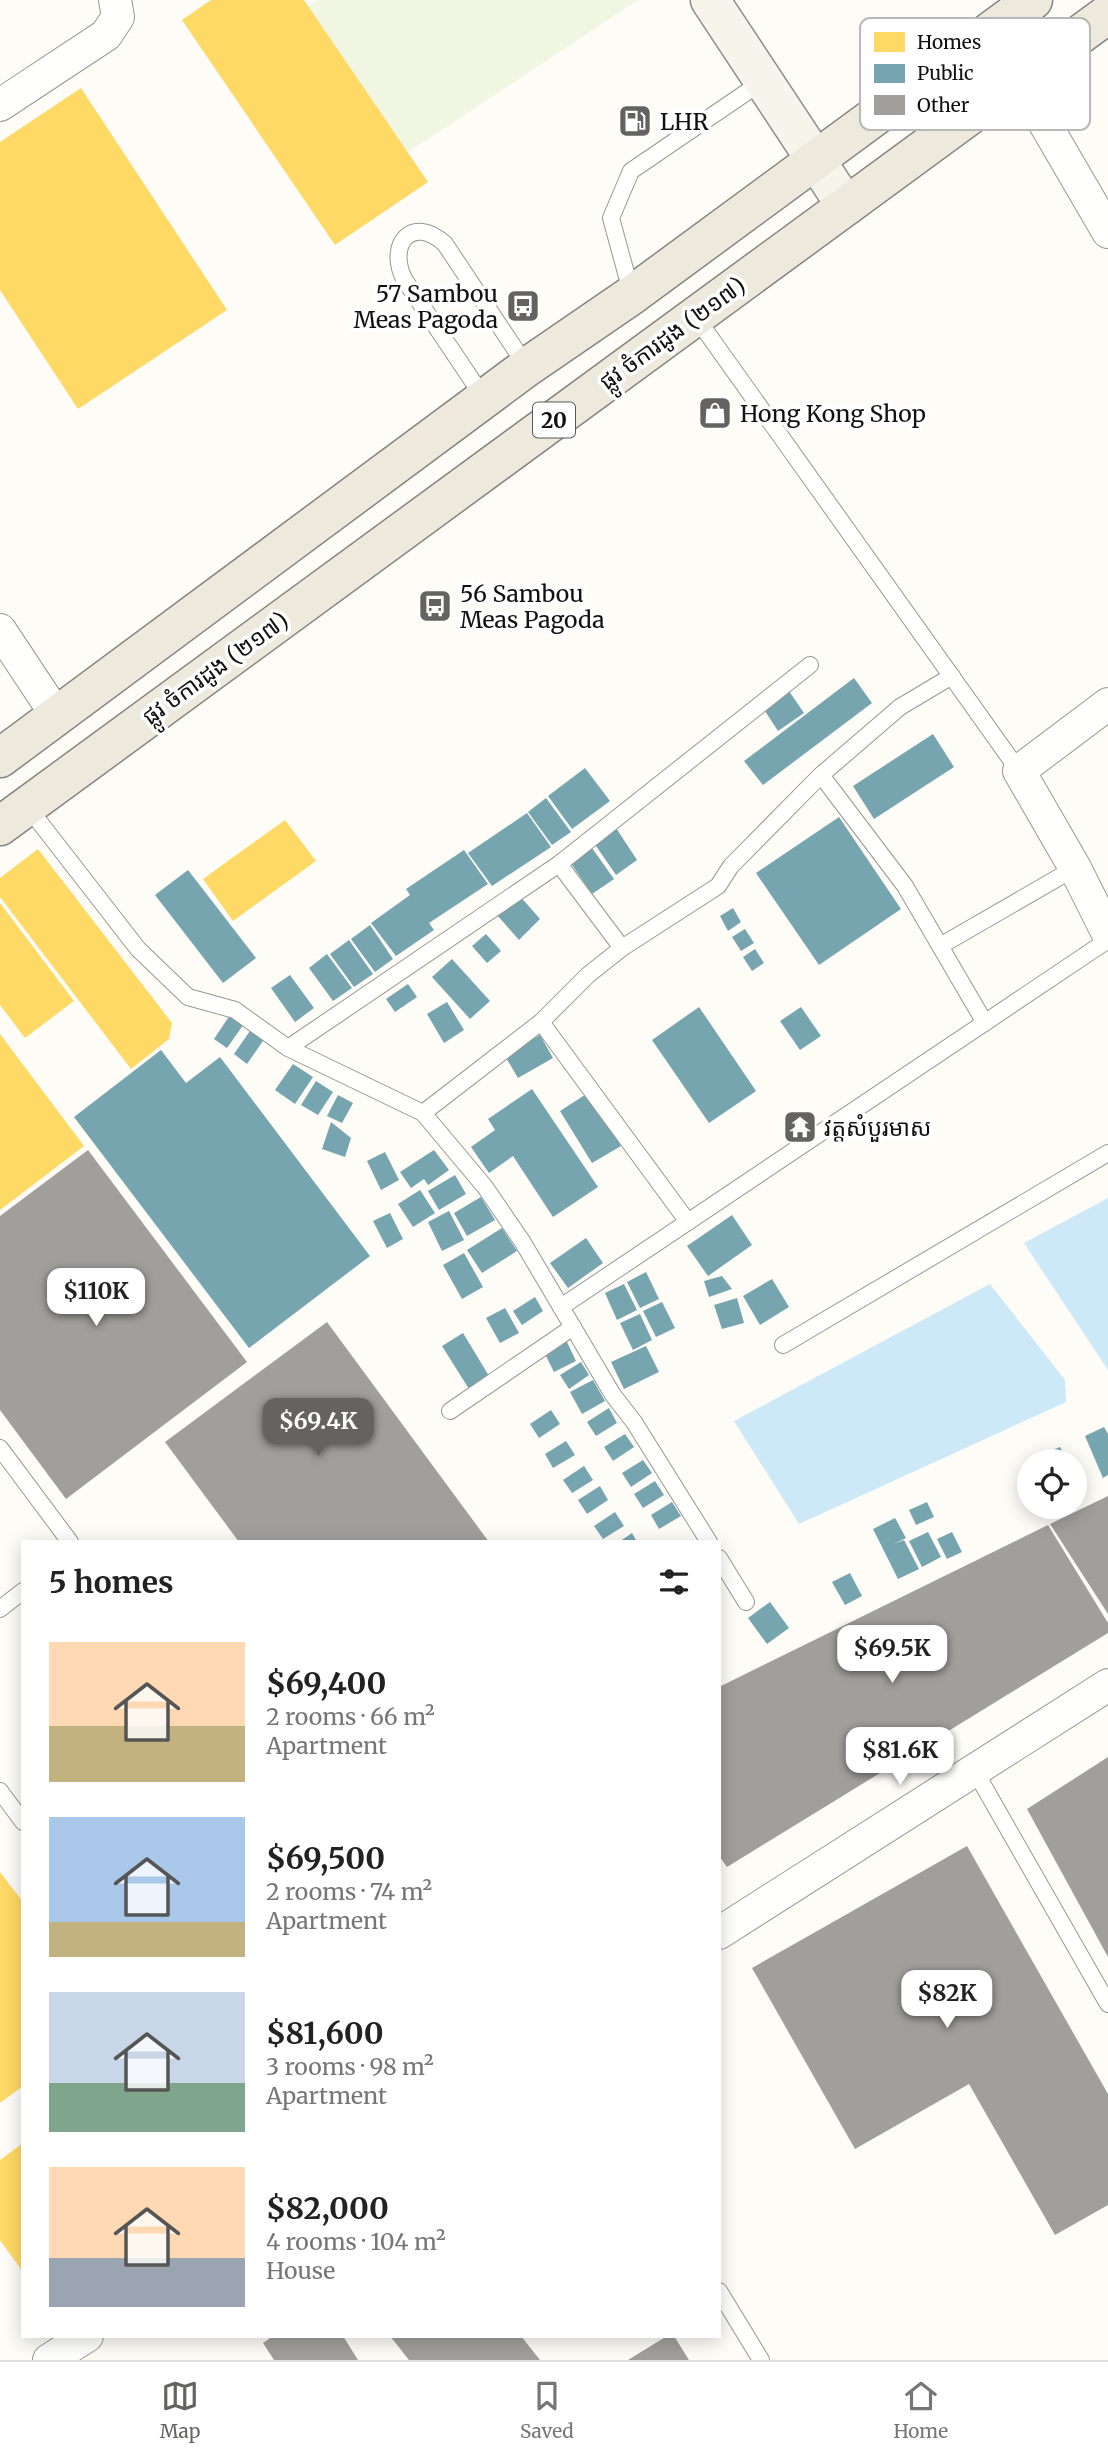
<!DOCTYPE html>
<meta charset="utf-8">
<style>
body{margin:0;font-family:Merriweather,"Noto Sans Khmer",serif;background:#f2f2f2;color:#222;height:100vh;display:flex;flex-direction:column;font-size:26px;white-space:nowrap}
*{box-sizing:border-box;margin:0}
p{font-size:23px;color:#767676}
.icon{flex:none;width:38px;height:38px;fill:none;stroke:currentColor;stroke-width:2;stroke-linecap:round;stroke-linejoin:round}
.map{position:relative;flex:1;overflow:hidden}
.drawer{position:absolute;left:21px;top:1540px;width:700px;height:798px;display:flex;flex-direction:column;background:#fff;border-radius:0px;box-shadow:0 4px 18px #0003}
.drawer>*{flex:none}
.buttons{position:absolute;left:1017px;top:1449px;display:grid;gap:14px}
.buttons a{display:grid;place-items:center;width:70px;height:70px;border-radius:50%;background:#fff;box-shadow:0 4px 18px #0003;font-size:35px}
.price{position:absolute;translate:-50% -60px;padding:0 16px;border-radius:14px;background:#fff;color:#222;font-size:23px;line-height:46px;filter:drop-shadow(0 2px 4px #0008)}
.price::after{content:'';position:absolute;left:50%;top:42px;width:21px;height:16px;margin-left:-10px;background:inherit;clip-path:polygon(0 0,100% 0,50% 100%)}
.price.active{background:#646362;color:#fff}
ul{padding:0;list-style:none}
li{display:flex;align-items:center;gap:21px;height:175px;padding:0 28px}
li span{display:grid;place-items:center;flex:none;width:196px;height:140px;border-radius:0px;color:#555}
li>.icon{margin-inline-start:auto}
span .icon{width:84px;height:84px;fill:#fffc;stroke-width:1}
li b{font-size:30px}
h2{display:flex;justify-content:space-between;align-items:center;height:84px;padding:0 28px;font-size:30px}
.tab-bar{display:flex;justify-content:space-around;align-items:center;height:98px;border-top:2px solid #e0e0e0;background:#fff;font-size:19px;color:#767676}
.tab-bar a{display:grid;justify-items:center;gap:4px}
.tab-bar .active{color:#646362}
.map>svg:first-child{display:block}
.pitch{fill:#f0f6e1}
.water{fill:#cde8f7}
.homes{fill:#ffd966}
.public{fill:#76a5af}
.building{fill:#a19f9c}
.lines{fill:none;stroke-linecap:round;stroke-linejoin:round}
.lane-casing{stroke:#979795;stroke-width:18}
.street-casing{stroke:#979795;stroke-width:34}
.secondary-casing{stroke:#8e8d8b;stroke-width:41}
.primary-casing{stroke:#858482;stroke-width:41}
.lane{stroke:#fffffe;stroke-width:16}
.street{stroke:#fffffe;stroke-width:32}
.secondary{stroke:#f6f4eb;stroke-width:38}
.primary{stroke:#ede9dc;stroke-width:38}
.labels{text-anchor:middle;dominant-baseline:central;stroke-width:7;stroke-linejoin:round;paint-order:stroke}
.shield{fill:#fff;stroke:#585858;stroke-width:2}
.shield-label{font-size:21px;font-weight:bold;fill:#111}
.poi-label{font-size:23px;fill:#111;stroke:#fff;text-anchor:start}
.street-label{font-size:23px;fill:#111;stroke:#fff}
.key{fill:#fff;stroke:#b8b8b8;stroke-width:2}
.key-label{font-size:19px;fill:#111}
</style>
<div class="map">
<svg width="1108" height="2360" viewBox="0 0 1108 2360">
<rect width="100%" height="100%" fill="#fdfcf7"/>
<polygon class="pitch" points="318,0 638,0 396,160 299,13"/>
<g class="water">
<polygon points="1108,1198 1108,1370 1024,1243"/>
<polygon points="990,1284 1065,1380 1066,1402 799,1524 734,1421"/>
</g>
<g class="homes">
<polygon points="211,0 304,0 428,182 335,245 182,20"/>
<polygon points="81,88 227,310 78,409 0,290 0,142"/>
<polygon points="285,820 316,861 233,921 203,879"/>
<polygon points="38,849 172,1023 169,1039 131,1069 0,897 0,878"/>
<polygon points="0,903 74,1001 25,1038 0,1005"/>
<polygon points="0,1034 84,1146 0,1210"/>
<polygon points="0,1872 23,1902 23,2086 0,2103"/>
<polygon points="23,2143 23,2272 0,2240 0,2160"/>
</g>
<g class="public">
<polygon points="854,678 872,703 763,785 744,761"/>
<polygon points="789,691 804,713 778,731 763,708"/>
<polygon points="933,734 954,767 874,819 853,786"/>
<polygon points="585,768 610,801 572,829 548,796"/>
<polygon points="546,798 571,832 552,845 528,812"/>
<polygon points="527,813 551,847 492,886 468,853"/>
<polygon points="839,817 901,909 819,965 756,873"/>
<polygon points="616,828 637,860 616,875 594,843"/>
<polygon points="592,848 614,879 592,894 570,862"/>
<polygon points="464,850 488,884 429,923 434,930 396,956 371,923 410,895 406,889"/>
<polygon points="188,870 256,958 223,983 155,895"/>
<polygon points="519,895 540,919 519,940 497,915"/>
<polygon points="733,908 741,922 728,931 720,916"/>
<polygon points="370,925 393,959 375,972 351,939"/>
<polygon points="745,929 754,943 741,951 732,937"/>
<polygon points="486,934 501,951 487,963 472,946"/>
<polygon points="349,940 373,974 354,987 330,954"/>
<polygon points="755,949 764,963 752,971 743,957"/>
<polygon points="327,954 352,988 333,1001 309,968"/>
<polygon points="452,959 490,1001 470,1019 432,977"/>
<polygon points="290,975 314,1008 295,1022 271,988"/>
<polygon points="408,984 417,997 395,1012 386,999"/>
<polygon points="447,1002 464,1030 444,1043 427,1014"/>
<polygon points="699,1007 756,1091 709,1123 652,1040"/>
<polygon points="801,1007 821,1036 800,1050 780,1021"/>
<polygon points="232,1012 246,1021 227,1048 214,1039"/>
<polygon points="252,1028 265,1038 247,1064 234,1054"/>
<polygon points="540,1035 553,1058 518,1078 505,1056"/>
<polygon points="161,1050 186,1083 220,1057 370,1256 249,1348 74,1117"/>
<polygon points="293,1064 313,1077 295,1104 275,1090"/>
<polygon points="316,1081 333,1092 318,1115 301,1105"/>
<polygon points="532,1089 598,1187 553,1217 513,1156 489,1173 471,1147 495,1130 488,1119"/>
<polygon points="588,1093 621,1146 592,1163 560,1111"/>
<polygon points="338,1095 353,1103 342,1123 327,1116"/>
<polygon points="331,1122 351,1138 345,1157 322,1149"/>
<polygon points="434,1150 449,1170 428,1185 424,1179 411,1188 400,1172"/>
<polygon points="385,1152 399,1180 381,1190 367,1161"/>
<polygon points="455,1175 466,1194 439,1210 428,1191"/>
<polygon points="420,1190 435,1213 413,1227 398,1204"/>
<polygon points="481,1197 495,1220 467,1236 454,1213"/>
<polygon points="449,1211 464,1240 442,1251 428,1222"/>
<polygon points="390,1213 403,1239 387,1248 373,1221"/>
<polygon points="732,1215 752,1245 708,1276 687,1246"/>
<polygon points="502,1228 517,1251 482,1273 467,1250"/>
<polygon points="586,1238 603,1263 568,1288 550,1263"/>
<polygon points="464,1253 483,1287 462,1299 443,1265"/>
<polygon points="646,1272 659,1299 640,1308 627,1282"/>
<polygon points="722,1276 732,1289 709,1297 704,1281"/>
<polygon points="772,1279 789,1307 760,1325 743,1296"/>
<polygon points="624,1284 637,1310 617,1320 605,1293"/>
<polygon points="535,1297 543,1311 522,1325 513,1311"/>
<polygon points="737,1298 744,1323 722,1329 714,1305"/>
<polygon points="662,1302 675,1328 656,1337 643,1311"/>
<polygon points="505,1308 519,1333 500,1343 486,1318"/>
<polygon points="640,1314 652,1340 633,1350 620,1323"/>
<polygon points="463,1333 489,1376 469,1389 442,1346"/>
<polygon points="566,1340 576,1361 554,1372 544,1352"/>
<polygon points="646,1346 659,1372 624,1389 611,1362"/>
<polygon points="581,1362 589,1375 569,1389 560,1375"/>
<polygon points="593,1380 605,1401 582,1414 570,1392"/>
<polygon points="609,1408 617,1423 596,1436 587,1422"/>
<polygon points="551,1410 560,1424 539,1438 530,1424"/>
<polygon points="1104,1427 1108,1434 1108,1475 1103,1478 1085,1436"/>
<polygon points="625,1434 634,1447 613,1461 604,1447"/>
<polygon points="566,1441 575,1455 553,1468 545,1454"/>
<polygon points="1060,1447 1067,1461 1043,1461 1040,1455"/>
<polygon points="643,1460 652,1473 631,1487 622,1473"/>
<polygon points="584,1466 593,1480 572,1493 563,1480"/>
<polygon points="655,1481 664,1495 643,1508 634,1494"/>
<polygon points="600,1486 608,1500 587,1514 578,1500"/>
<polygon points="672,1502 681,1516 659,1529 651,1515"/>
<polygon points="927,1502 934,1517 916,1525 909,1510"/>
<polygon points="615,1512 624,1526 603,1539 594,1526"/>
<polygon points="895,1518 906,1538 894,1544 904,1540 919,1569 898,1579 873,1529"/>
<polygon points="928,1532 941,1557 922,1567 909,1541"/>
<polygon points="952,1532 962,1552 947,1559 937,1539"/>
<polygon points="632,1533 637,1542 619,1542"/>
<polygon points="850,1573 862,1596 845,1605 832,1582"/>
<polygon points="770,1602 789,1628 767,1644 748,1618"/>
</g>
<g class="building">
<polygon points="88,1150 247,1362 66,1499 0,1410 0,1216"/>
<polygon points="327,1322 489,1542 239,1542 165,1442"/>
<polygon points="1108,1496 1108,1614 1050,1524"/>
<polygon points="1048,1525 1108,1623 1108,1633 727,1867 719,1856 719,1687"/>
<polygon points="1108,1757 1108,1957 1027,1809"/>
<polygon points="967,1846 1108,2094 1108,2205 1055,2235 969,2084 855,2149 752,1968"/>
<polygon points="273,2336 343,2336 358,2360 274,2360 263,2343"/>
<polygon points="390,2336 521,2336 540,2360 409,2360"/>
<polygon points="667,2336 674,2336 689,2360 628,2360"/>
</g>
<g class="lines">
<defs>
<g id="lane">
<polyline points="632,295 611,218 631,171 763,81"/>
<polyline points="695,316 1019,771"/>
<path d="M 484,398 L 404,279 C 387,244 412,214 445,244 L 527,367"/>
<polyline points="952,676 900,707 821,775 905,886 985,1023"/>
<polyline points="27,806 138,949 188,997 235,1010 288,1048 423,1113 485,1187 522,1241 613,1395 634,1422 709,1542"/>
<polyline points="940,946 1075,868"/>
<polyline points="622,948 559,864 810,665"/>
<polyline points="541,1022 688,1222"/>
<polyline points="288,1048 559,864"/>
<polyline points="423,1113 541,1022 588,975 622,948 718,886 731,866 821,775"/>
<polyline points="561,1307 1108,940"/>
<polyline points="783,1345 1108,1153"/>
<polyline points="450,1411 573,1327"/>
<polyline points="0,1448 70,1542"/>
<polyline points="719,1558 746,1602"/>
<polyline points="0,1609 23,1591"/>
<polyline points="975,1771 1108,2004"/>
<polyline points="0,1791 23,1822"/>
<polyline points="719,2291 761,2360"/>
</g>
<g id="street">
<polyline points="1019,79 1108,232"/>
<polyline points="0,105 106,35 118,17 115,0"/>
<polyline points="0,630 57,716"/>
<polyline points="1108,704 1019,771 1075,868 1108,934"/>
<polyline points="719,1933 1108,1685"/>
<polyline points="49,2360 87,2336"/>
</g>
<polyline id="secondary" points="710,0 846,206"/>
<g id="primary">
<polyline points="0,758 527,367 632,295 1033,0"/>
<polyline points="0,826 1108,14"/>
</g>
</defs>
<use href="#lane" class="lane-casing"/>
<use href="#street" class="street-casing"/>
<use href="#secondary" class="secondary-casing"/>
<use href="#primary" class="primary-casing"/>
<use href="#lane" class="lane"/>
<use href="#street" class="street"/>
<use href="#secondary" class="secondary"/>
<use href="#primary" class="primary"/>
</g>
<defs>
<symbol id="fuel-square" viewBox="-11 -11 22 22"><rect x="-9" y="-9" width="18" height="18" rx="4" fill="#646362" stroke="#fff"/><path d="M-5.5-6h7V0h2V4h1.3V-2.5L3-4.5l.8-.8L6-3V5H2.5V1h-1V6h-7ZM-4.2-4.7v3.2H.2V-4.7Z" fill="#fff"/></symbol>
<symbol id="bus-square" viewBox="-11 -11 22 22"><rect x="-9" y="-9" width="18" height="18" rx="4" fill="#646362" stroke="#fff"/><path d="M-5-6H5V4H4V6H2V4H-2V6H-4V4H-5ZM-3.5-4V0h7V-4ZM-3.5 1.2v1.5H-2V1.2ZM2 1.2v1.5H3.5V1.2Z" fill="#fff"/></symbol>
<symbol id="shop-square" viewBox="-11 -11 22 22"><rect x="-9" y="-9" width="18" height="18" rx="4" fill="#646362" stroke="#fff"/><path d="M-5-2.5h2.3a2.7 3.5 0 0 1 5.4 0H5L5.5 6h-11ZM-1.5-2.5h3a1.5 2.3 0 0 0-3 0Z" fill="#fff"/></symbol>
<symbol id="temple-square" viewBox="-11 -11 22 22"><rect x="-9" y="-9" width="18" height="18" rx="4" fill="#646362" stroke="#fff"/><path d="M0-6L5-2H3V0L6.5 2.5H4V6H1.5V3h-3V6H-4V2.5H-6.5L-3 0V-2H-5Z" fill="#fff"/></symbol>
</defs>
<g fill-rule="evenodd">
<use href="#fuel-square" x="616" y="102" width="38" height="38"/>
<use href="#bus-square" x="504" y="287" width="38" height="38"/>
<use href="#shop-square" x="696" y="394" width="38" height="38"/>
<use href="#bus-square" x="416" y="587" width="38" height="38"/>
<use href="#temple-square" x="781" y="1108" width="38" height="38"/>
</g>
<g class="labels">
<rect class="shield" x="533" y="402.5" width="42" height="35" rx="5"/>
<g class="shield-label">
<text x="554" y="420">20</text>
</g>
<g class="poi-label">
<text x="660" y="121">LHR</text>
<text x="498" y="293" text-anchor="end">57 Sambou<tspan x="498" dy="26">Meas Pagoda</tspan></text>
<text x="740" y="413">Hong Kong Shop</text>
<text x="460" y="593">56 Sambou<tspan x="460" dy="26">Meas Pagoda</tspan></text>
<text x="824" y="1127">វត្តសំបួរមាស</text>
</g>
<g class="street-label">
<text transform="translate(672 333) rotate(-36)">ផ្លូវ ចំការដូង (២១៧)</text>
<text transform="translate(215 668) rotate(-36)">ផ្លូវ ចំការដូង (២១៧)</text>
</g>
</g>
<rect x="860" y="18" width="230" height="112" rx="10" class="key"/>
<rect x="874" y="32" width="31" height="20" fill="#ffd966"/>
<rect x="874" y="64" width="31" height="19" fill="#76a5af"/>
<rect x="874" y="95" width="31" height="20" fill="#a19f9c"/>
<g class="key-label">
<text x="917" y="49">Homes</text>
<text x="917" y="80">Public</text>
<text x="917" y="112">Other</text>
</g>
</svg>
<div class="buttons">
<a><svg class="icon" aria-label="locate" viewBox="0 0 24 24"><circle cx="12" cy="12" r="6"/><path d="M12 2v4M12 18v4M2 12h4M18 12h4"/></svg></a>
</div>
<b class="price" style="left:96px;top:1328px">$110K</b>
<b class="price active" style="left:318px;top:1458px">$69.4K</b>
<b class="price" style="left:892px;top:1685px">$69.5K</b>
<b class="price" style="left:900px;top:1787px">$81.6K</b>
<b class="price" style="left:947px;top:2030px">$82K</b>
<section class="drawer">
<h2>5 homes<svg class="icon" aria-label="filters" viewBox="0 0 24 24"><path d="M4 7h16M4 17h16"/><circle cx="9" cy="7" r="2"/><circle cx="15" cy="17" r="2"/></svg></h2>
<ul>
<li><span style="background:linear-gradient(#ffd9b3 60%,#c2b280 0)"><svg class="icon" aria-label="home" viewBox="0 0 24 24"><path d="M3 11l9-7 9 7M6 9v11h12V9"/></svg></span><div><b>$69,400</b><p>2 rooms · 66 m²</p><p>Apartment</p></div></li>
<li><span style="background:linear-gradient(#a9c7e8 75%,#c2b280 0)"><svg class="icon" aria-label="home" viewBox="0 0 24 24"><path d="M3 11l9-7 9 7M6 9v11h12V9"/></svg></span><div><b>$69,500</b><p>2 rooms · 74 m²</p><p>Apartment</p></div></li>
<li><span style="background:linear-gradient(#c9d6e8 65%,#7fa58c 0)"><svg class="icon" aria-label="home" viewBox="0 0 24 24"><path d="M3 11l9-7 9 7M6 9v11h12V9"/></svg></span><div><b>$81,600</b><p>3 rooms · 98 m²</p><p>Apartment</p></div></li>
<li><span style="background:linear-gradient(#ffd9b3 65%,#9aa5b1 0)"><svg class="icon" aria-label="home" viewBox="0 0 24 24"><path d="M3 11l9-7 9 7M6 9v11h12V9"/></svg></span><div><b>$82,000</b><p>4 rooms · 104 m²</p><p>House</p></div></li>
</ul>
</section>
</div>
<nav class="tab-bar">
<a class="active"><svg class="icon" aria-label="map" viewBox="0 0 24 24"><path d="M3 6l6-2 6 2 6-2v14l-6 2-6-2-6 2zM9 4v14M15 6v14"/></svg>Map</a>
<a><svg class="icon" aria-label="saved" viewBox="0 0 24 24"><path d="M7 4h10v16l-5-4-5 4z"/></svg>Saved</a>
<a><svg class="icon" aria-label="home" viewBox="0 0 24 24"><path d="M3 11l9-7 9 7M6 9v11h12V9"/></svg>Home</a>
</nav>
